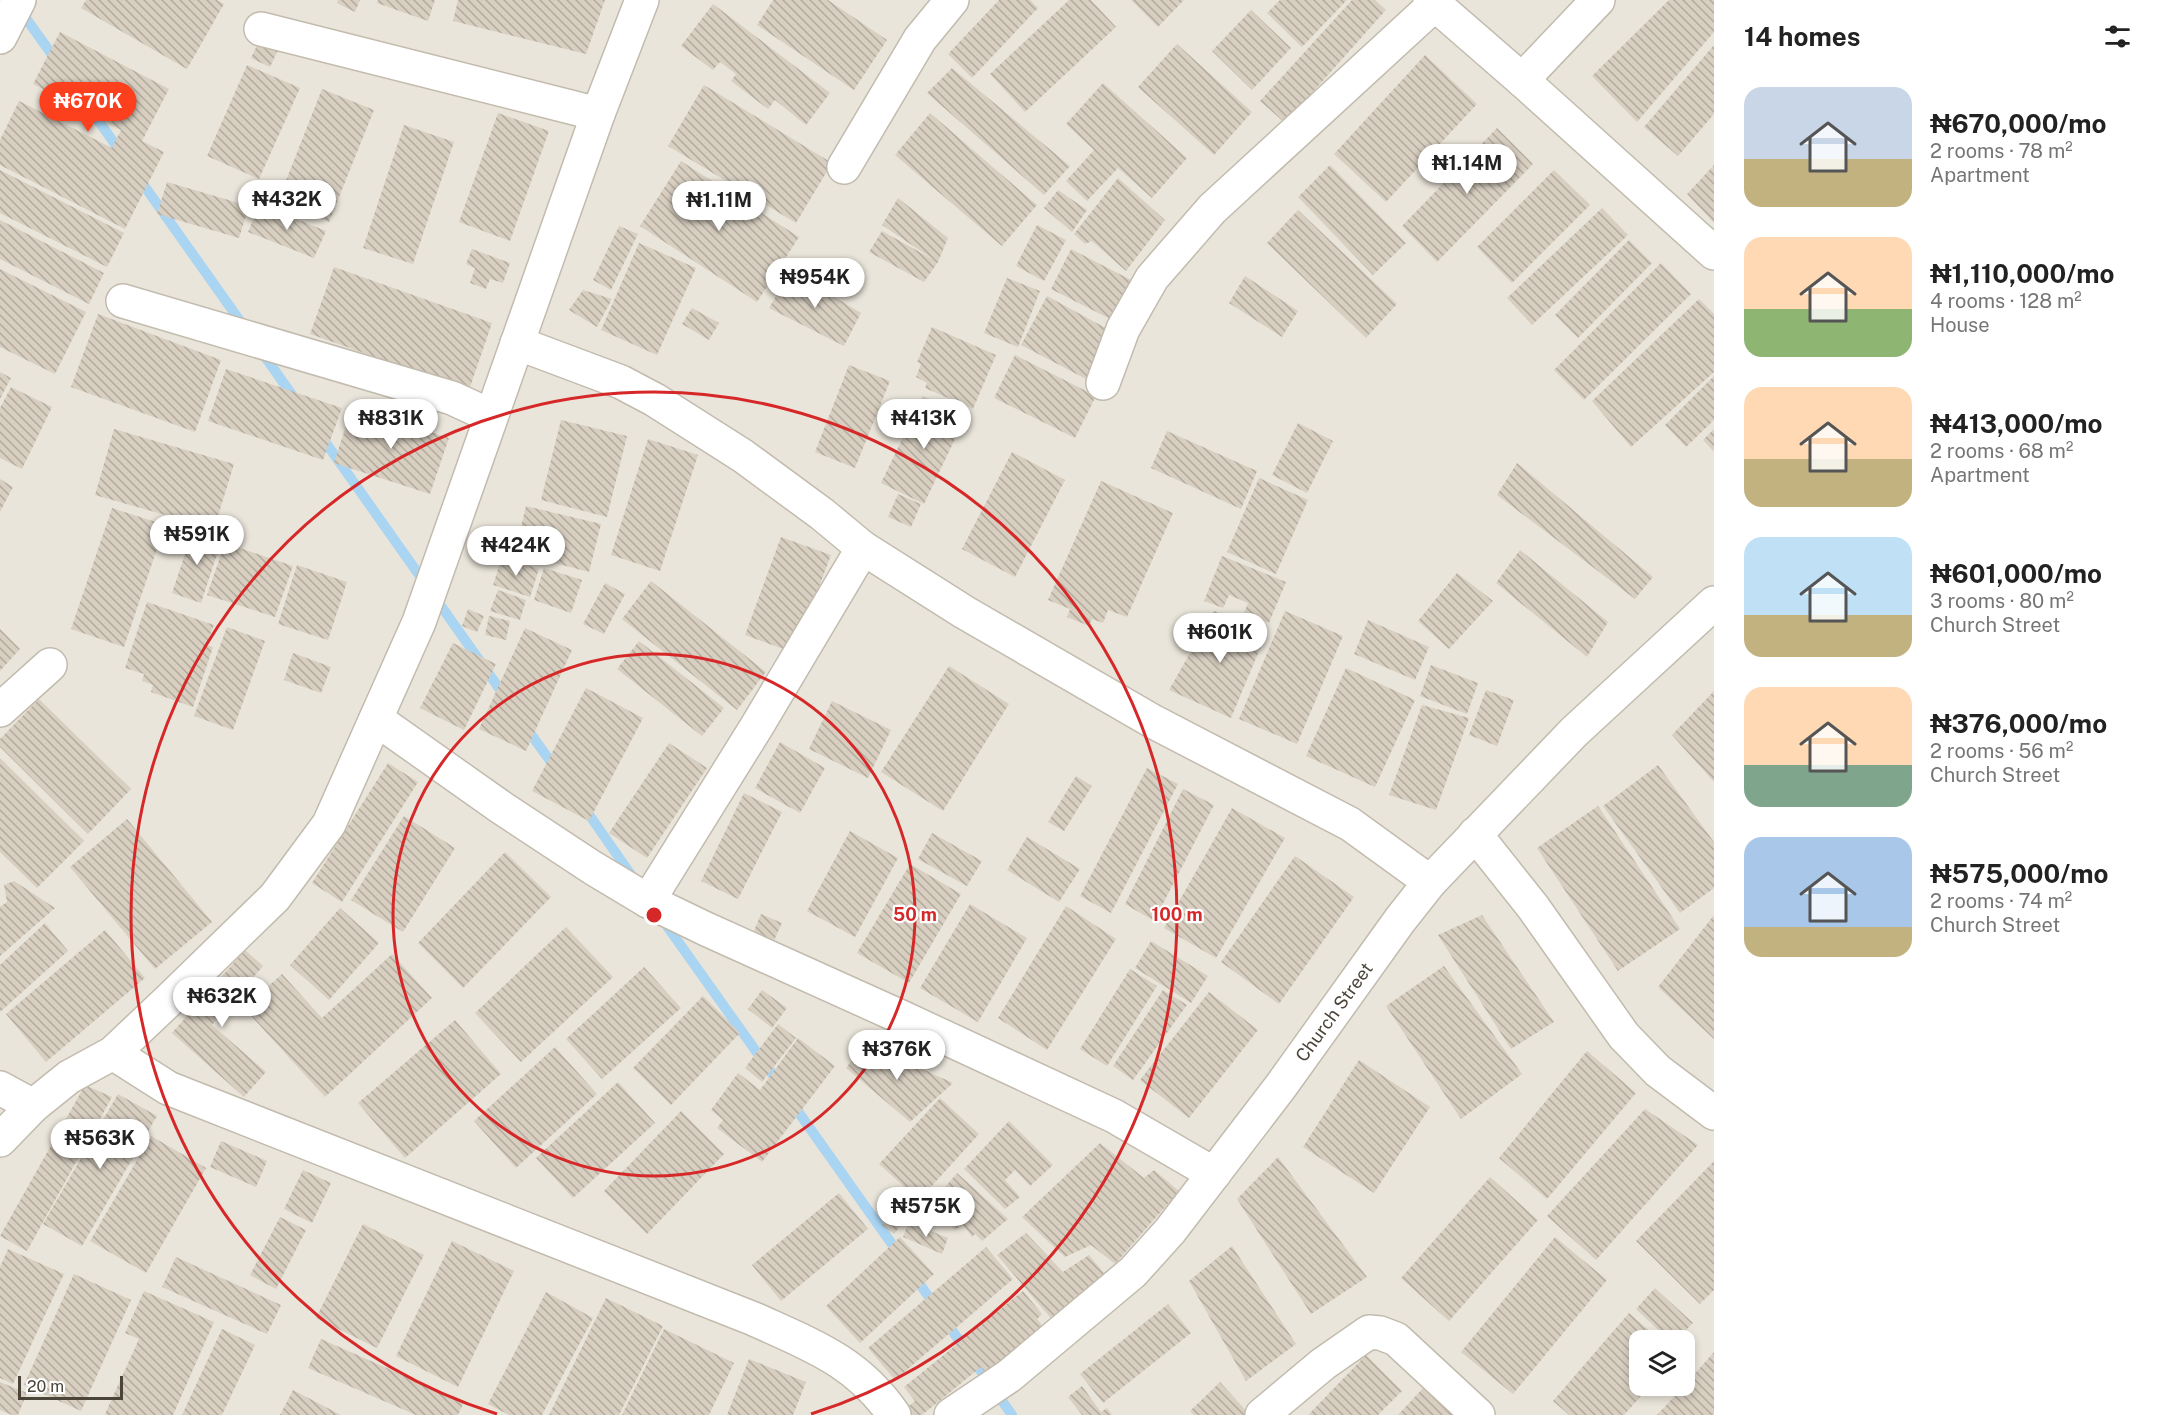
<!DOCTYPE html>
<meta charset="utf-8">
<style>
body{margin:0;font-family:"Public Sans",sans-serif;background:#f2f2f2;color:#222;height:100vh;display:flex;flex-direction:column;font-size:22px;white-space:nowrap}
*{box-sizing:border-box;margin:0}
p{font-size:20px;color:#767676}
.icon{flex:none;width:33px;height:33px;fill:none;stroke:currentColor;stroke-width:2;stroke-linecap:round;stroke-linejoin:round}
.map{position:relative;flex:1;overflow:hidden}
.details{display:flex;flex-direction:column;background:#fff;width:450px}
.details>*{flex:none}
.fabs{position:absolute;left:1629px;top:1330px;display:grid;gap:12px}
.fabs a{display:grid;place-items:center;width:66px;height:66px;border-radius:12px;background:#fff;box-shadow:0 3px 9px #0003;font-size:30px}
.scale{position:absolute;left:18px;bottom:15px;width:105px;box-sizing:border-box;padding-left:6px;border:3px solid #4b4439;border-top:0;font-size:16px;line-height:21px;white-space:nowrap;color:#4b4439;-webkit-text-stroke:4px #fff;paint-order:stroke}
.price{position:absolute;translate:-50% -51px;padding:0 14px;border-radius:21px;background:#fff;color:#222;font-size:20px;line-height:39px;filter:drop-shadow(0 2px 3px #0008)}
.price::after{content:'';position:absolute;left:50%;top:36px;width:18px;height:14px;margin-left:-9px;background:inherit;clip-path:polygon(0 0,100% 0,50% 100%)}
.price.on{background:#fc3f1d;color:#fff}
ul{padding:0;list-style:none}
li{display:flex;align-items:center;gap:18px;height:150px;padding:0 30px}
li span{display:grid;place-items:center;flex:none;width:168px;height:120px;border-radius:18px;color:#555}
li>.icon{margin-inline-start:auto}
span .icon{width:72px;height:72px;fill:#fffc;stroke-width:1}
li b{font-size:26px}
h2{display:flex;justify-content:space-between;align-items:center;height:72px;padding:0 30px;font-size:26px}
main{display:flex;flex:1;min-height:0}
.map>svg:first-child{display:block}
.residential{fill:#eae5da;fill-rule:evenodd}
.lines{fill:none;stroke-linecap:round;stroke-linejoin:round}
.stream{stroke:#a9d4f2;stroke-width:10}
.building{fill:url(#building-back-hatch)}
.street-casing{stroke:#c2bbae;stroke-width:36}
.street{stroke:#fff;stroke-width:33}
.ring{fill:none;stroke:#d62828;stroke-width:3}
.labels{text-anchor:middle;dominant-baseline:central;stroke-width:4.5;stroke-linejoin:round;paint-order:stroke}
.street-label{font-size:18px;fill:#4b4439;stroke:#fff}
.centre{fill:#d62828;stroke:#fff;stroke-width:3}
.ring-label{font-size:18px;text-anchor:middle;font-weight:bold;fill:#d62828;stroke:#fff;stroke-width:4.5;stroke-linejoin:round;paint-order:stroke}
</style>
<main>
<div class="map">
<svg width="1714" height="1415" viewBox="0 0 1714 1415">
<defs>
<pattern id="building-back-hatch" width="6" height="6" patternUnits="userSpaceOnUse" patternTransform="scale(1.5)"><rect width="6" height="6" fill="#d8cfc1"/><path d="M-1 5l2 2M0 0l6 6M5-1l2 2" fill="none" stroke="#b1aa9e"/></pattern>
</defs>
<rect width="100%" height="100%" fill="#f6f3ec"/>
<path class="residential" d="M 0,0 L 1714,0 L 1714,1415 L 0,1415 ZM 1640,1341 L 1684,1341 L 1684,1386 L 1640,1386 Z"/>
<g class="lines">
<g class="stream">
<polyline points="20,10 58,63"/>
<polyline points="88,106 122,154"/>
<polyline points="138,177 245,328"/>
<polyline points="261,351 297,402"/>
<polyline points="321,436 506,698"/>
<polyline points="525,726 556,769"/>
<polyline points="583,806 634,879"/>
<polyline points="662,919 780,1085"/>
<polyline points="792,1103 899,1254"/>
<polyline points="913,1274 935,1306"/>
<polyline points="944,1319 1012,1415"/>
</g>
</g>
<g class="building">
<polygon points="86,0 217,0 224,4 187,69 81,8"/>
<polygon points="338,0 360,0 355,12 337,3"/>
<polygon points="378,0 435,0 428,21 377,3"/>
<polygon points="458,0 605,0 586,54 453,21"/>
<polygon points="773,0 828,0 887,40 854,90 757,25"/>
<polygon points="999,0 1030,0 1038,8 972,78 948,54"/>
<polygon points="1069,0 1091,0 1116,27 1025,112 990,74"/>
<polygon points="1131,0 1184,0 1158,27"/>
<polygon points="1280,0 1347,0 1302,47 1267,13"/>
<polygon points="1352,0 1375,0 1386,10 1285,123 1260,101"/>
<polygon points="1669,0 1714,0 1714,32 1637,122 1592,76"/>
<polygon points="713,4 830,93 806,125 775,100 768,109 731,81 736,74 720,62 713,70 681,46"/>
<polygon points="1251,10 1291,48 1252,90 1212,51"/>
<polygon points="60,32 169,89 142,141 164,152 125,229 0,165 0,140 19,101 112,148 121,130 33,84"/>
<polygon points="262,35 281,44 270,67 251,58"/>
<polygon points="1177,44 1252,112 1214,155 1138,87"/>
<polygon points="1714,45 1714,114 1678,156 1644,127"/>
<polygon points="1425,55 1477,104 1386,202 1334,154"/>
<polygon points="247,65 300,88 259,179 207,156"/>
<polygon points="952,68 1070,166 1044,195 927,93"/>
<polygon points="1103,83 1187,158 1152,198 1118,168 1087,201 1066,181 1094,150 1066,124"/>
<polygon points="704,85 832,163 796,223 668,146"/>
<polygon points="322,89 374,110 329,222 278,201"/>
<polygon points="498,113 549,131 510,241 459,222"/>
<polygon points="930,113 1037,205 1002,246 895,155"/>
<polygon points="404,125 454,142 413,264 363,248"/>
<polygon points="1497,128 1533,164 1437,262 1402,226"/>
<polygon points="681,161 799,237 757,302 640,226"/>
<polygon points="1330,165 1406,243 1373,275 1298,197"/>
<polygon points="1714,165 1714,223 1687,194"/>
<polygon points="0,170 124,233 107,267 0,213"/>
<polygon points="1554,170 1590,205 1512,283 1477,247"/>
<polygon points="1118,178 1165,220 1126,271 1092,241 1085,244 1074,234"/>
<polygon points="167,182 249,206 239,238 157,214"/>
<polygon points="1058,190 1087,210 1072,232 1044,208"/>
<polygon points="898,198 948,238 938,262 924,282 869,252 882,231 934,260 882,225"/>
<polygon points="260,204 326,231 314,258 248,232"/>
<polygon points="1602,208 1628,235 1532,325 1507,298"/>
<polygon points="1298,210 1397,304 1366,338 1267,243"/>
<polygon points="0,220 104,273 89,304 0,259"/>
<polygon points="1037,225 1066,240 1044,281 1016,266"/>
<polygon points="619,226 638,234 611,290 593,280"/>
<polygon points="1629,240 1652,263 1578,338 1555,315"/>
<polygon points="639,243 696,268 657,355 601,330"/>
<polygon points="472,249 510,263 503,283 490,279 486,289 470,283 475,268 466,264"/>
<polygon points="1071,249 1133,281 1114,321 1051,289"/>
<polygon points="1661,263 1691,294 1584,400 1554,370"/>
<polygon points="334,267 492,323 469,390 310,334"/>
<polygon points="0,269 86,312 55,374 0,347"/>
<polygon points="791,271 861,313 844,346 769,308"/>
<polygon points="1245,276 1298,311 1282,337 1229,303"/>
<polygon points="1007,278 1040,291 1018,347 984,333"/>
<polygon points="583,290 612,299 597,327 569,310"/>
<polygon points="1047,296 1113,332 1088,380 1021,345"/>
<polygon points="1699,299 1714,314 1714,372 1631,447 1592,401"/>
<polygon points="692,308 719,323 709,340 682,324"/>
<polygon points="98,314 221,360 195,432 71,387"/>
<polygon points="932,327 996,355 973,409 925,388 927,383 916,377 921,364 917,362"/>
<polygon points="1015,355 1096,396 1075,438 994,398"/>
<polygon points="849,365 890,381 855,468 815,452"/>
<polygon points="226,369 342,408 323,460 208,421"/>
<polygon points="0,372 11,378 0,399"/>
<polygon points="1714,376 1714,420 1686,447 1665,425"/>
<polygon points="11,387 52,407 22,469 0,458 0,408"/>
<polygon points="923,396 966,416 924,504 881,483"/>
<polygon points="352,407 449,438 430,494 334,463"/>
<polygon points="561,420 627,436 607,517 541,500"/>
<polygon points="1298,423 1333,441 1307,493 1272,475"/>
<polygon points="114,429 234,464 214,529 95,495"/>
<polygon points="1714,429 1714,452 1703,440"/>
<polygon points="1167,431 1257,471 1241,509 1151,468"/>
<polygon points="648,439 698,455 660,571 611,555"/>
<polygon points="1012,452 1065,480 1015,577 962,549"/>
<polygon points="1517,463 1653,577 1635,599 1497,495"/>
<polygon points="1259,478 1308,500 1276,574 1227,552"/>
<polygon points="0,479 13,487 0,512"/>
<polygon points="1101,481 1173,513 1127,617 1108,610 1103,623 1092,619 1089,626 1067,617 1070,609 1048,600"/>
<polygon points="898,494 921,504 911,527 888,517"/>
<polygon points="526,506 601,524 589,572 515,553"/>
<polygon points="112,508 165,525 124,647 71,629"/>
<polygon points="193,530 222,539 201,603 172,593"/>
<polygon points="781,537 831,555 794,653 745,635"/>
<polygon points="225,543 293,566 275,617 207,595"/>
<polygon points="1520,550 1608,622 1587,657 1496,583"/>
<polygon points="1222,556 1286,582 1269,623 1244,613 1248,603 1229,595 1223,608 1204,601"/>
<polygon points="502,557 539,569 530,597 493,585"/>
<polygon points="297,565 347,582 328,640 278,624"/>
<polygon points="544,568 582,580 571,613 534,600"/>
<polygon points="1457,573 1493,601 1449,649 1418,621"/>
<polygon points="651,581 766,672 737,710 622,619"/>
<polygon points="605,583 625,594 604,634 583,624"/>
<polygon points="498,590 526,600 520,620 490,611"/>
<polygon points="147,602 214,625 206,645 213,647 193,707 151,692 153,685 142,681 144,674 125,668"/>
<polygon points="468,609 484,616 477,632 462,626"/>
<polygon points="1214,611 1267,632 1231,718 1169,690"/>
<polygon points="1285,611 1343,636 1297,744 1239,719"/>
<polygon points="489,616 510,621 506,640 485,635"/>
<polygon points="1368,620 1429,647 1415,680 1354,654"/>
<polygon points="227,627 265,641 233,730 194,716"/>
<polygon points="525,628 572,650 526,751 479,729"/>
<polygon points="0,629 20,649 0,671"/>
<polygon points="639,641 724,708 702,736 617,669"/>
<polygon points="453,643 496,664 464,730 420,708"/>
<polygon points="293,653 331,667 321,693 284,680"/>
<polygon points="1431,665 1478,683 1467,714 1420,696"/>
<polygon points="949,666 1009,704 943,811 881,772"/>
<polygon points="1346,668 1415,700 1375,787 1306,756"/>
<polygon points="586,688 643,718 589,821 532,791"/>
<polygon points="1486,690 1514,700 1497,746 1469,735"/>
<polygon points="1714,691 1714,782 1672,735"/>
<polygon points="39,699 131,789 88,834 0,747 0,739"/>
<polygon points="832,701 891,730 868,778 809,749"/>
<polygon points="1422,705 1469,718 1436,810 1389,795"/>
<polygon points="780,742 825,768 800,813 755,788"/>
<polygon points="669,743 707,768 647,858 609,833"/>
<polygon points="0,758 84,841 37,888 0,852"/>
<polygon points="388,763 418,782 342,902 312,883"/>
<polygon points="1658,765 1714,842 1714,888 1680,913 1603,806"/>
<polygon points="1147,768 1178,784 1111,913 1080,896"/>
<polygon points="1076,776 1092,786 1064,831 1048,822"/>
<polygon points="1183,789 1214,805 1154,921 1125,904"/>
<polygon points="744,793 782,812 738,899 701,881"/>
<polygon points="1598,806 1680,929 1618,971 1537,848"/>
<polygon points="1232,808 1285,838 1216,958 1164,928"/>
<polygon points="404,816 455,848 403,932 351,900"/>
<polygon points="127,819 212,922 155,969 70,867"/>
<polygon points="850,831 898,858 855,937 807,911"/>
<polygon points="932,833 982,861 967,886 918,859"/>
<polygon points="1027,837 1080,869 1059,902 1007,870"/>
<polygon points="505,852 551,897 463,988 418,943"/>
<polygon points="1295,856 1354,897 1279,1004 1221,962"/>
<polygon points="910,864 961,894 909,983 857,953"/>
<polygon points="14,881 55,908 0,956 0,907 7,902 4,885"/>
<polygon points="970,904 1027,938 978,1022 920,988"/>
<polygon points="1066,906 1116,939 1047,1050 998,1018"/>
<polygon points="340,908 379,943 329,1000 290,965"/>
<polygon points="761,914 782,923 771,947 751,938"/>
<polygon points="1482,915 1554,1022 1511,1049 1438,935"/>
<polygon points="1714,915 1714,1039 1658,987"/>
<polygon points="45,923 68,951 0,1012 0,965"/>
<polygon points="566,927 613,977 521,1062 475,1013"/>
<polygon points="105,930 145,978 46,1062 6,1014"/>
<polygon points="1151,941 1208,976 1191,1003 1135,968"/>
<polygon points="245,950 263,966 212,1025 266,1072 244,1097 172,1033"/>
<polygon points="392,954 432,998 325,1097 244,1008 282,974 322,1018"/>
<polygon points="1444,966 1522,1074 1461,1119 1386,1006"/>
<polygon points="644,967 681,1008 602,1079 566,1039"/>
<polygon points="1130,969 1157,986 1107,1066 1080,1049"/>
<polygon points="762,990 787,1008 772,1028 748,1009"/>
<polygon points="1163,990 1187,1005 1133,1080 1113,1066"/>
<polygon points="1209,992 1258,1030 1189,1118 1140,1080"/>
<polygon points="703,996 740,1033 671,1105 633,1068"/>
<polygon points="455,1020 501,1074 405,1158 358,1103"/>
<polygon points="778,1024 796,1038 762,1082 745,1068"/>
<polygon points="798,1038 835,1066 762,1162 717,1128 723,1120 711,1110 738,1073 760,1090"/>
<polygon points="865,1043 953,1083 910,1122 846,1068"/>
<polygon points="555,1047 597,1094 516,1168 474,1121"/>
<polygon points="1587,1051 1636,1093 1547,1199 1499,1158"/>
<polygon points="1359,1060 1430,1107 1374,1193 1303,1147"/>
<polygon points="618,1082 655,1123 573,1198 536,1158"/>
<polygon points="85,1085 112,1097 27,1251 0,1236"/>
<polygon points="118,1094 157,1116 82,1246 43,1224"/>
<polygon points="940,1098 979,1134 919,1200 879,1164"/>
<polygon points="1645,1109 1698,1145 1596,1260 1547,1216"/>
<polygon points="681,1111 724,1154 647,1234 604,1191"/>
<polygon points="1009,1121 1053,1165 1030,1186 1015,1170 1005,1180 1020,1197 1005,1209 964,1169"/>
<polygon points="151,1136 206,1168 146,1273 90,1241"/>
<polygon points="221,1141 267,1161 256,1187 210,1167"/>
<polygon points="1100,1143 1144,1178 1154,1170 1179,1191 1115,1264 1091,1245 1065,1257 1022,1217"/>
<polygon points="1278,1157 1367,1277 1311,1314 1237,1199"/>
<polygon points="1714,1161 1714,1290 1700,1304 1636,1241"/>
<polygon points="303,1170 331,1183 312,1223 284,1209"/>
<polygon points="957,1173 1008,1219 982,1241 975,1234 972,1237 963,1225 955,1230 929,1206"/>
<polygon points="1490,1177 1538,1220 1449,1321 1401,1278"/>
<polygon points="839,1193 868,1229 781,1301 752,1265"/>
<polygon points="892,1212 903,1222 894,1234 882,1225"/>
<polygon points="280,1217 306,1230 276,1289 250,1275"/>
<polygon points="909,1222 948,1238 942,1254 903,1237"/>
<polygon points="363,1224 424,1255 377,1348 316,1318"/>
<polygon points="1026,1233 1063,1272 1089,1255 1109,1279 1055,1323 997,1255"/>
<polygon points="900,1237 934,1274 860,1343 826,1306"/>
<polygon points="1555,1237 1607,1280 1513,1394 1461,1352"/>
<polygon points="452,1241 514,1271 458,1387 396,1356"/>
<polygon points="1232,1246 1296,1344 1246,1381 1189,1281"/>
<polygon points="986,1247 1013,1279 895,1380 868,1348"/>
<polygon points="8,1249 64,1274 13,1384 0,1378 0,1267"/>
<polygon points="176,1257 281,1305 267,1334 162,1287"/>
<polygon points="74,1274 131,1300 81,1411 24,1385"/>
<polygon points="1655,1288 1693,1323 1675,1341 1670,1341 1636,1309"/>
<polygon points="144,1291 214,1322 173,1415 107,1415 105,1414 139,1339 125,1333"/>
<polygon points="1023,1291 1042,1314 1037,1319 1045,1329 987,1375 981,1367 922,1415 898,1415 915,1401 904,1387"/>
<polygon points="546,1292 593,1318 542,1415 509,1415 488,1404"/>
<polygon points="606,1298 663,1326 619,1415 549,1415"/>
<polygon points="1168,1304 1191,1333 1103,1403 1080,1374"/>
<polygon points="1629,1313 1661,1341 1640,1341 1640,1386 1650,1386 1624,1415 1569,1415 1553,1401"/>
<polygon points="222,1329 255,1345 222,1415 182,1415"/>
<polygon points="664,1329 734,1363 709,1415 622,1415"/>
<polygon points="321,1339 464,1402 458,1415 416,1415 308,1368"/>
<polygon points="1714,1352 1714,1415 1657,1415 1684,1386"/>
<polygon points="1366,1355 1402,1391 1378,1415 1308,1415"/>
<polygon points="749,1359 806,1382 793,1415 727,1415"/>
<polygon points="0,1382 27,1393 18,1415 12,1415 0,1410"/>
<polygon points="1220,1382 1250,1415 1194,1415 1190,1411"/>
<polygon points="1082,1386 1101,1412 1107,1408 1112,1415 1082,1415 1068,1397"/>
<polygon points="1423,1388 1453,1415 1398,1415"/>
<polygon points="293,1390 341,1415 280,1415"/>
</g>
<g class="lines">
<defs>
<g id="street">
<polyline points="1430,0 1522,80 1714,253"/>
<polyline points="261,29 598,114"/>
<polyline points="0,37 19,0"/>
<polyline points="1522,80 1598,0"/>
<polyline points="844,167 920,39 952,0"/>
<polyline points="123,301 452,398 491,416"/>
<polyline points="517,343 621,382 655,400 743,456 822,514 863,548 964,612 1154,722 1350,824 1430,882"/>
<polyline points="1103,383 1123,329 1152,278 1212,209 1435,4"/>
<polyline points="0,710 50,665"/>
<polyline points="376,719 502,808 593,868 648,901 706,929 901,1017 1114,1116 1214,1174"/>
<polyline points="1475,834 1533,907 1624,1036 1658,1071 1714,1113"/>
<polyline points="648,901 757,726 863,548"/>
<path d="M 113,1053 L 168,1088 L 754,1319 C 811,1345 857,1361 894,1415"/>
<polyline points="0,1088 33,1106"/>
<polyline points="0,1140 33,1106 69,1077 113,1053 169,1000 275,897 329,824 419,622 598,114 642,0"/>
<polyline points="951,1415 1009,1376 1133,1272 1170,1231 1281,1086 1400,920 1430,882 1574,732 1714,603"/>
<polyline points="1262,1415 1323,1364 1369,1332 1380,1333 1396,1339 1478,1415"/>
</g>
</defs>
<use href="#street" class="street-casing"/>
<use href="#street" class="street"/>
</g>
<g class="ring">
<circle cx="654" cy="915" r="261"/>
<path d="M497 1414A523 523 0 1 1 811 1414"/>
</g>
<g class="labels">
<g class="street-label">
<text transform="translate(1334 1012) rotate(-54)">Church Street</text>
</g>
</g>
<circle cx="654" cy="915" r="9" class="centre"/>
<g class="ring-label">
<text x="915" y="921">50 m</text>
<text x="1177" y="921">100 m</text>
</g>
</svg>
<div class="fabs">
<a><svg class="icon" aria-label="layers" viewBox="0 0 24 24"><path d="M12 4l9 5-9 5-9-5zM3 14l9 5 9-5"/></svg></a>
</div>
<div class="scale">20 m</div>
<b class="price on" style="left:88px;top:133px">₦670K</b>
<b class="price" style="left:1467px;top:195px">₦1.14M</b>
<b class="price" style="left:287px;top:231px">₦432K</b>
<b class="price" style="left:719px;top:232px">₦1.11M</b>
<b class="price" style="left:815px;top:309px">₦954K</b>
<b class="price" style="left:391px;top:450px">₦831K</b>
<b class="price" style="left:924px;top:450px">₦413K</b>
<b class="price" style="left:197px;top:566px">₦591K</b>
<b class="price" style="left:516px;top:577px">₦424K</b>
<b class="price" style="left:1220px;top:664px">₦601K</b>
<b class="price" style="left:222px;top:1028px">₦632K</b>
<b class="price" style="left:897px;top:1081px">₦376K</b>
<b class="price" style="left:100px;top:1170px">₦563K</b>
<b class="price" style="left:926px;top:1238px">₦575K</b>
</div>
<section class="details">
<h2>14 homes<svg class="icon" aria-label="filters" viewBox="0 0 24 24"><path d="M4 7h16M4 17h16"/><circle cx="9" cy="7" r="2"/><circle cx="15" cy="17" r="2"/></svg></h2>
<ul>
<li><span style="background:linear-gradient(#c9d6e8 60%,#c2b280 0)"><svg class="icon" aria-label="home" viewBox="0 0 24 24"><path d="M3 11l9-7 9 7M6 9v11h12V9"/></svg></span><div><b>₦670,000/mo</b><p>2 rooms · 78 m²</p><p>Apartment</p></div></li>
<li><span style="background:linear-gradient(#ffd9b3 60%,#8fb573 0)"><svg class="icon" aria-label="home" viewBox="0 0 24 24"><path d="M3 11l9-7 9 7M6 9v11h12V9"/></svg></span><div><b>₦1,110,000/mo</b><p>4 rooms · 128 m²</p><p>House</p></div></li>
<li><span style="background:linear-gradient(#ffd9b3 60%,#c2b280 0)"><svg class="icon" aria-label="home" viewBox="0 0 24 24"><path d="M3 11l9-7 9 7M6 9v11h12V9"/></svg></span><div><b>₦413,000/mo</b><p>2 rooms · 68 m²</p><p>Apartment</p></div></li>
<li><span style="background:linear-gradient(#bfe0f5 65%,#c2b280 0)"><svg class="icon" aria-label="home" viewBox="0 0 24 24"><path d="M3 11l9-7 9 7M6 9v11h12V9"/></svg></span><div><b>₦601,000/mo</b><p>3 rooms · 80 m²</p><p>Church Street</p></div></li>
<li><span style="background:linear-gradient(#ffd9b3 65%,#7fa58c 0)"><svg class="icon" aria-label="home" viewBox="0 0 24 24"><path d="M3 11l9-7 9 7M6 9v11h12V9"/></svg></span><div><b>₦376,000/mo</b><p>2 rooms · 56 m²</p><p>Church Street</p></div></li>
<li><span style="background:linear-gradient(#a9c7e8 75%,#c2b280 0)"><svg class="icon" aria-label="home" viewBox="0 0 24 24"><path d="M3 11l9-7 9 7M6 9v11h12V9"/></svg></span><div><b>₦575,000/mo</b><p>2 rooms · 74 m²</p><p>Church Street</p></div></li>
</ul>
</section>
</main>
